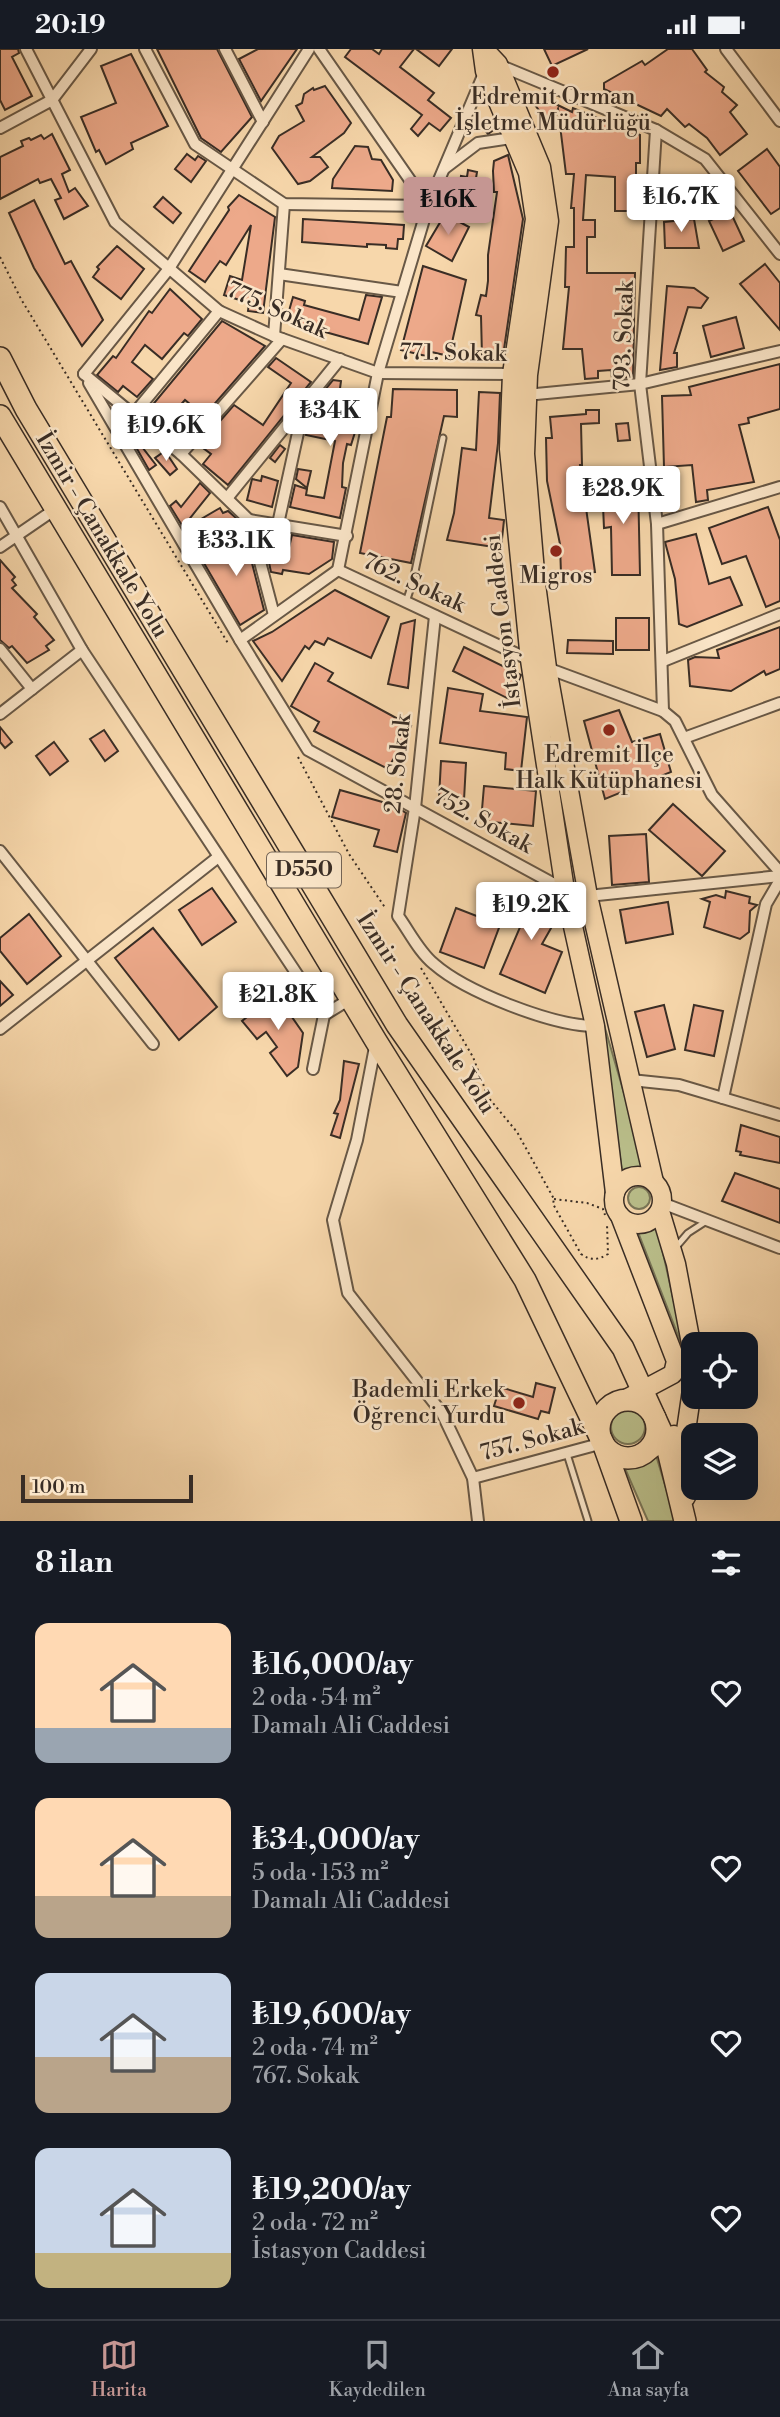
<!DOCTYPE html>
<html lang="tr">
<meta charset="utf-8">
<style>
body{margin:0;font-family:"Libre Bodoni",serif;background:#20242c;color:#f1f3f6;height:100vh;display:flex;flex-direction:column;font-size:26px;white-space:nowrap}
*{box-sizing:border-box;margin:0}
p{font-size:23px;color:#9ea1a6}
.icon{flex:none;width:38px;height:38px;fill:none;stroke:currentColor;stroke-width:2;stroke-linecap:round;stroke-linejoin:round}
.map{position:relative;height:1472px;overflow:hidden}
.sheet{display:flex;flex-direction:column;background:#171b24;flex:1}
.sheet>*{flex:none}
.buttons{position:absolute;left:681px;top:1283px;display:grid;gap:14px}
.buttons a{display:grid;place-items:center;width:77px;height:77px;border-radius:14px;background:#171b24;box-shadow:0 7px 28px #0002;font-size:35px}
.scale{position:absolute;left:21px;bottom:18px;width:172px;box-sizing:border-box;padding-left:7px;border:4px solid #392d25;border-top:0;font-size:19px;line-height:24px;white-space:nowrap;color:#392d25;-webkit-text-stroke:5px #fae5c8;paint-order:stroke}
.price{position:absolute;translate:-50% -60px;padding:0 16px;border-radius:7px;background:#fff;color:#222;font-size:23px;line-height:46px;filter:drop-shadow(0 2px 4px #0008)}
.price::after{content:'';position:absolute;left:50%;top:42px;width:21px;height:16px;margin-left:-10px;background:inherit;clip-path:polygon(0 0,100% 0,50% 100%)}
.price.on{background:#c59692;color:#111}
ul{padding:0;list-style:none}
li{display:flex;align-items:center;gap:21px;height:175px;padding:0 35px}
li span{display:grid;place-items:center;flex:none;width:196px;height:140px;border-radius:14px;color:#555}
li>.icon{margin-inline-start:auto}
span .icon{width:84px;height:84px;fill:#fffc;stroke-width:1}
li b{font-size:30px}
h2{display:flex;justify-content:space-between;align-items:center;height:84px;padding:0 35px;font-size:30px}
.status{display:flex;justify-content:space-between;align-items:center;height:49px;padding:0 35px;background:#171b24;direction:ltr}
.status svg{height:19px;fill:currentColor}
.tabs{display:flex;justify-content:space-around;align-items:center;height:98px;border-top:2px solid #363941;background:#171b24;font-size:19px;color:#9ea1a6}
.tabs a{display:grid;justify-items:center;gap:4px}
.tabs .on{color:#c59692}
.map>svg:first-child{display:block}
.green{fill:#babf8b;stroke:#7a7658;stroke-width:2}
.building{fill:#eda98a;stroke:#392d25;stroke-width:2}
.lines{fill:none;stroke-linecap:round;stroke-linejoin:round}
.lane-casing{stroke:#685846;stroke-width:9}
.street-casing{stroke:#685846;stroke-width:14}
.primary-casing{stroke:#392d25;stroke-width:21}
.highway-casing{stroke:#392d25;stroke-width:24}
.path{stroke:#392d25;stroke-width:2;stroke-dasharray:2 3.5;stroke-linecap:butt}
.lane{stroke:#fae5c8;stroke-width:5}
.street{stroke:#fae5c8;stroke-width:10}
.primary{stroke:#f7d7ab;stroke-width:18}
.highway{stroke:#f7d7ab;stroke-width:21}
.poi-dot{fill:#8f2418;stroke:#fae5c8;stroke-width:2.5}
.labels{text-anchor:middle;dominant-baseline:central;stroke-width:5;stroke-linejoin:round;paint-order:stroke}
.shield{fill:#fae5c8;stroke:#736456;stroke-width:2}
.shield-label{font-size:21px;font-weight:bold;fill:#392d25}
.poi-label{font-size:23px;fill:#392d25;stroke:#fae5c8}
.street-label{font-size:23px;fill:#392d25;stroke:#fae5c8}
</style>
<div class="status"><b>20:19</b><svg viewBox="0 0 49 12"><path d="M0 12V9h3v3zM5 12V6h3v6zM10 12V3h3v9zM15 12V0h3v12zM26 1h20v11H26zM47 4h2v5h-2z"/></svg></div>
<div class="map">
<svg width="780" height="1472" viewBox="0 0 780 1472">
<rect width="100%" height="100%" fill="#f7d7ab"/>
<filter id="stains"><feTurbulence type="fractalNoise" baseFrequency=".00286" numOctaves="4"/><feColorMatrix values="0 0 0 0 .2 0 0 0 0 .09 0 0 0 0 .02 0 0 0 .5 -.17"/></filter>
<radialGradient id="worn" r=".72"><stop offset=".6" stop-color="#630" stop-opacity="0"/><stop offset="1" stop-color="#630" stop-opacity=".3"/></radialGradient>
<g class="green">
<polygon points="600,962 645,1116 644,1120 622,1123"/>
<circle cx="639" cy="1149" r="11"/>
<polygon points="657,1177 686,1307 638,1183"/>
<circle cx="628" cy="1378" r="17"/>
<path d="M 655,1403 L 676,1472 L 648,1472 L 623,1415 C 634,1417 649,1414 655,1403 Z"/>
</g>
<g class="building">
<polygon points="0,0 18,0 19,4 12,8 32,47 5,61 0,51"/>
<polygon points="157,0 217,0 252,68 221,103 201,89"/>
<polygon points="258,0 297,0 261,52 239,10"/>
<polygon points="351,0 372,0 379,5 382,0 414,0 400,18 434,44 428,51 451,69 440,82 429,74 418,87 411,80 422,66 345,8"/>
<polygon points="416,0 452,0 439,17"/>
<polygon points="544,0 588,0 552,17"/>
<polygon points="668,0 692,0 707,21 705,23 724,38 722,43 737,56 730,63 747,85 720,106 707,89 689,75 685,78 667,60 661,67 604,40 604,34 642,12 645,16"/>
<polygon points="131,5 168,77 131,94 133,100 106,115 99,101 96,103 81,68 116,54 101,17"/>
<polygon points="325,37 351,74 344,84 312,108 320,108 328,118 310,132 298,135 272,99 279,87 304,72 296,57 302,54 304,45 313,39 314,41"/>
<polygon points="535,45 572,63 573,59 640,86 640,114 636,114 636,162 615,162 615,128 586,126 583,171 595,171 595,188 587,188 587,224 635,224 633,328 612,329 611,321 598,322 598,329 585,330 582,300 563,300 569,238 565,238 566,198 574,198 574,159 571,159 574,125 566,125 558,60 551,77 532,52"/>
<polygon points="490,71 496,79 488,85 482,77"/>
<polygon points="52,85 70,121 62,125 69,143 75,139 88,157 64,170 55,151 61,149 51,130 40,134 38,130 0,150 0,108 23,97 21,92 29,89 31,91 41,86 44,90"/>
<polygon points="355,97 368,98 372,110 381,111 393,131 392,142 332,139 333,130"/>
<polygon points="767,100 780,118 780,159 771,165 738,122"/>
<polygon points="187,105 195,111 198,107 206,112 191,133 175,120"/>
<polygon points="508,106 523,170 503,307 482,307 481,267 476,266 481,246 486,247 488,232 488,206 497,143 494,143 493,122 494,112"/>
<polygon points="468,121 477,123 471,160 451,156 455,133 460,134 461,127 467,128"/>
<polygon points="239,146 275,168 263,264 248,262 249,254 224,246 230,227 242,231 251,176 226,216 220,212 205,233 189,222 229,161 228,158"/>
<polygon points="163,148 181,164 173,174 154,158"/>
<polygon points="34,151 65,215 71,212 103,271 82,297 34,219 9,164"/>
<polygon points="730,162 744,192 723,202 709,172"/>
<polygon points="445,165 469,178 452,212 426,197"/>
<polygon points="303,170 404,176 403,190 398,190 397,200 386,199 386,196 367,195 367,198 302,193"/>
<polygon points="694,170 699,199 665,199 664,173"/>
<polygon points="117,197 144,220 121,250 93,228 99,220 97,218"/>
<polygon points="765,215 780,234 780,281 740,235"/>
<polygon points="423,217 466,231 449,307 427,302 426,307 401,301"/>
<polygon points="667,237 694,239 708,249 701,259 688,258 674,304 677,304 677,318 660,321"/>
<polygon points="170,240 202,270 188,287 184,284 162,310 145,296 132,313 153,330 137,348 123,337 118,343 97,326 113,307 116,309 149,262 152,264"/>
<polygon points="366,246 382,248 368,295 286,272 293,248 305,252 304,256 359,271"/>
<polygon points="736,268 744,299 711,308 703,277"/>
<polygon points="222,272 265,297 204,367 185,351 176,361 170,356 156,374 145,365"/>
<polygon points="276,309 311,333 228,436 203,415 211,405 199,396 234,356 263,376 291,334 268,318"/>
<polygon points="780,315 780,360 748,369 749,374 739,376 754,433 707,441 708,451 696,453 692,416 664,418 662,347 691,346 689,338"/>
<polygon points="333,331 341,332 339,347 362,352 356,380 351,396 347,395 343,414 342,438 346,439 340,469 290,458 295,436 307,440 306,446 324,449 335,392 306,386 310,359"/>
<polygon points="393,340 457,341 457,368 444,367 411,514 360,504 387,368 391,368"/>
<polygon points="479,343 500,344 498,394 489,469 504,471 501,499 447,491 454,464 462,399 476,401"/>
<polygon points="586,361 599,361 599,374 581,375 582,416 580,416 595,523 561,525 560,495 547,432 546,389 552,389 550,368 586,365"/>
<polygon points="182,373 192,381 180,394 162,379 172,386"/>
<polygon points="628,374 630,391 618,392 616,375"/>
<polygon points="124,377 128,381 132,379 138,389 136,390 156,416 149,421"/>
<polygon points="280,396 285,400 275,413 270,409"/>
<polygon points="165,402 177,420 170,426 155,409"/>
<polygon points="298,420 311,422 307,439 296,430"/>
<polygon points="262,427 278,432 272,458 247,451 252,430 261,432"/>
<polygon points="638,433 640,526 612,526 611,478 604,479 602,435"/>
<polygon points="200,434 210,444 183,478 170,457 176,452 181,458"/>
<polygon points="768,458 780,491 780,552 766,558 746,507 722,515 709,479"/>
<polygon points="220,459 223,464 228,462 236,469 193,495 184,480"/>
<polygon points="262,481 273,483 270,504 287,507 292,486 334,493 332,510 309,525 283,521 282,525 271,523"/>
<polygon points="244,483 264,561 240,576 201,509"/>
<polygon points="696,485 709,535 730,528 742,556 687,578 679,575 675,530 665,493"/>
<polygon points="0,511 15,528 12,531 16,536 12,539 37,565 34,568 54,591 46,597 49,601 27,614 12,597 9,599 0,591"/>
<polygon points="335,541 389,568 371,609 328,589 324,596 315,592 309,600 305,597 282,632 253,592 272,583"/>
<rect x="616" y="569" width="33" height="32"/>
<polygon points="415,571 408,639 388,635 401,575"/>
<polygon points="780,578 780,620 766,626 764,622 731,642 690,637 688,611 695,608 719,609 717,601"/>
<polygon points="568,591 613,592 613,605 567,604"/>
<polygon points="464,598 521,626 511,651 453,622"/>
<polygon points="315,614 333,624 328,632 411,677 388,720 314,682 319,673 291,657"/>
<polygon points="448,639 483,645 480,662 527,668 521,722 505,720 506,704 440,694"/>
<polygon points="619,661 632,693 660,685 671,723 605,750 584,672"/>
<polygon points="0,678 12,693 5,699 0,693"/>
<polygon points="104,681 118,702 105,712 90,690"/>
<polygon points="54,693 68,712 50,726 36,707"/>
<polygon points="441,712 466,714 464,751 439,749"/>
<polygon points="484,737 536,742 533,777 481,772"/>
<polygon points="340,741 393,756 406,764 397,803 374,797 379,781 332,768"/>
<polygon points="673,755 725,802 702,827 649,781"/>
<polygon points="646,785 649,833 612,836 609,787"/>
<polygon points="519,838 558,861 559,865 542,895 562,903 545,944 500,925 521,876 503,866"/>
<polygon points="212,839 236,873 202,896 179,861"/>
<polygon points="726,842 750,848 749,854 757,856 750,862 749,883 740,890 704,878 710,853 702,850 716,846 725,849"/>
<polygon points="668,853 673,885 626,894 620,861"/>
<polygon points="456,859 500,876 484,919 440,903"/>
<polygon points="29,865 61,907 27,935 0,902 0,889"/>
<polygon points="153,879 217,958 179,991 115,909"/>
<polygon points="0,932 13,946 0,957"/>
<polygon points="276,945 303,984 298,1018 287,1027 270,1004 277,998 266,983 257,990 242,972"/>
<polygon points="664,956 675,1000 647,1008 635,963"/>
<polygon points="694,956 723,962 714,1007 685,1001"/>
<polygon points="344,1012 359,1015 340,1089 331,1086 338,1065 334,1064 340,1051"/>
<polygon points="741,1076 780,1088 780,1114 740,1106 741,1103 736,1102"/>
<polygon points="735,1124 780,1140 780,1174 722,1152"/>
<polygon points="536,1334 555,1339 549,1364 541,1362 538,1370 494,1357 500,1338 533,1348"/>
</g>
<g class="lines">
<defs>
<g id="lane">
<polyline points="406,553 413,532 443,389"/>
<polyline points="676,1198 688,1184 705,1173"/>
<polyline points="567,1405 588,1472"/>
</g>
<g id="street">
<polyline points="26,0 115,173 219,262 274,287 378,324 517,325"/>
<polyline points="145,0 195,95 284,155 428,157"/>
<polyline points="225,0 263,73"/>
<polyline points="319,0 428,157"/>
<polyline points="726,0 780,72"/>
<polyline points="499,16 656,81 705,110 780,205"/>
<polyline points="0,79 52,51 91,0"/>
<polyline points="656,81 640,335 657,475 663,662"/>
<polyline points="445,119 478,94 518,88"/>
<polyline points="651,158 733,146"/>
<polyline points="279,225 402,243"/>
<polyline points="274,287 284,155"/>
<polyline points="84,325 168,221 309,0"/>
<polyline points="84,325 181,405 249,471 274,566"/>
<polyline points="89,334 240,591"/>
<polyline points="526,346 640,335 780,302"/>
<polyline points="133,366 219,262"/>
<polyline points="181,405 282,290"/>
<polyline points="228,448 340,310"/>
<polyline points="0,458 82,601 324,966 350,950"/>
<polyline points="278,475 303,361"/>
<polyline points="657,475 780,438"/>
<polyline points="0,498 54,461"/>
<polyline points="190,506 249,471 347,487"/>
<polyline points="338,521 378,324 428,157 485,22"/>
<polyline points="338,521 547,619 663,662 675,672 712,746 780,823"/>
<polyline points="338,521 240,591 308,701 565,841"/>
<path d="M 435,567 L 415,759 L 398,867 C 409,882 419,903 434,915 C 466,943 553,977 595,977"/>
<polyline points="0,600 32,640"/>
<polyline points="663,612 780,565"/>
<polyline points="0,665 82,601"/>
<polyline points="684,689 780,654"/>
<polyline points="0,802 153,995"/>
<polyline points="588,847 780,827"/>
<polyline points="0,980 217,809"/>
<polyline points="376,993 357,1091 333,1171 348,1244 442,1364 473,1429 478,1472"/>
<polyline points="313,1020 324,966"/>
<polyline points="631,1031 679,1036 780,1066"/>
<polyline points="723,1049 766,855 780,831"/>
<polyline points="662,1154 780,1199"/>
<polyline points="473,1429 603,1394"/>
</g>
<g id="primary">
<polyline points="482,0 485,22 528,124 535,170 512,325 509,400 530,611 565,841 595,977 615,1144"/>
<polyline points="484,0 498,15 541,118 549,172 528,326 525,405 536,535 547,619 588,847 654,1133"/>
<circle cx="638" cy="1151" r="24"/>
<polyline points="660,1162 676,1215 693,1305"/>
<polyline points="620,1167 676,1312 673,1325 626,1350"/>
<polyline points="643,1405 674,1386"/>
<polyline points="686,1448 683,1402 693,1334"/>
</g>
<g id="highway">
<polyline points="0,309 26,360 397,976 623,1299 666,1393 685,1472"/>
<polyline points="0,367 376,992 525,1231 603,1394 631,1472"/>
<circle cx="628" cy="1380" r="29"/>
</g>
</defs>
<use href="#lane" class="lane-casing"/>
<use href="#street" class="street-casing"/>
<use href="#primary" class="primary-casing"/>
<use href="#highway" class="highway-casing"/>
<g class="path">
<polyline points="0,208 21,250 229,596"/>
<polyline points="298,708 349,805 386,860"/>
<path d="M 421,919 L 473,1008 L 488,1048 L 517,1083 L 554,1150 L 553,1155 L 581,1205 C 591,1212 598,1211 608,1205 L 607,1175"/>
<polyline points="554,1150 587,1154 603,1160 605,1166"/>
</g>
<use href="#lane" class="lane"/>
<use href="#street" class="street"/>
<use href="#primary" class="primary"/>
<use href="#highway" class="highway"/>
</g>
<g class="poi-dot">
<circle cx="553" cy="23" r="7"/>
<circle cx="556" cy="502" r="7"/>
<circle cx="609" cy="681" r="7"/>
<circle cx="519" cy="1354" r="7"/>
</g>
<g class="labels">
<rect class="shield" x="267" y="803.5" width="74" height="35" rx="5"/>
<g class="shield-label">
<text x="304" y="821">D550</text>
</g>
<g class="poi-label">
<text x="553" y="48">Edremit Orman<tspan x="553" dy="26">İşletme Müdürlüğü</tspan></text>
<text x="556" y="527">Migros</text>
<text x="609" y="706">Edremit İlçe<tspan x="609" dy="26">Halk Kütüphanesi</tspan></text>
<text x="505" y="1341" text-anchor="end">Bademli Erkek<tspan x="505" dy="26">Öğrenci Yurdu</tspan></text>
</g>
<g class="street-label">
<text transform="translate(277 261) rotate(24)">775. Sokak</text>
<text transform="translate(624 287) rotate(-88)">793. Sokak</text>
<text transform="translate(453 304) rotate(1)">771. Sokak</text>
<text transform="translate(102 486) rotate(59)">İzmir - Çanakkale Yolu</text>
<text transform="translate(414 534) rotate(25)">762. Sokak</text>
<text transform="translate(503 572) rotate(-97)">İstasyon Caddesi</text>
<text transform="translate(398 715) rotate(-84)">28. Sokak</text>
<text transform="translate(483 772) rotate(29)">752. Sokak</text>
<text transform="translate(426 964) rotate(57)">İzmir - Çanakkale Yolu</text>
<text transform="translate(532 1391) rotate(-15)">757. Sokak</text>
</g>
</g>
<rect width="100%" height="100%" filter="url(#stains)"/>
<rect width="100%" height="100%" fill="url(#worn)"/>
</svg>
<div class="buttons">
<a><svg class="icon" aria-label="locate" viewBox="0 0 24 24"><circle cx="12" cy="12" r="6"/><path d="M12 2v4M12 18v4M2 12h4M18 12h4"/></svg></a>
<a><svg class="icon" aria-label="layers" viewBox="0 0 24 24"><path d="M12 4l9 5-9 5-9-5zM3 14l9 5 9-5"/></svg></a>
</div>
<div class="scale">100 m</div>
<b class="price" style="left:681px;top:185px">₺16.7K</b>
<b class="price on" style="left:448px;top:188px">₺16K</b>
<b class="price" style="left:330px;top:399px">₺34K</b>
<b class="price" style="left:166px;top:414px">₺19.6K</b>
<b class="price" style="left:623px;top:477px">₺28.9K</b>
<b class="price" style="left:236px;top:529px">₺33.1K</b>
<b class="price" style="left:531px;top:893px">₺19.2K</b>
<b class="price" style="left:278px;top:983px">₺21.8K</b>
</div>
<section class="sheet">
<h2>8 ilan<svg class="icon" aria-label="filters" viewBox="0 0 24 24"><path d="M4 7h16M4 17h16"/><circle cx="9" cy="7" r="2"/><circle cx="15" cy="17" r="2"/></svg></h2>
<ul>
<li><span style="background:linear-gradient(#ffd9b3 75%,#9aa5b1 0)"><svg class="icon" aria-label="home" viewBox="0 0 24 24"><path d="M3 11l9-7 9 7M6 9v11h12V9"/></svg></span><div><b>₺16,000/ay</b><p>2 oda · 54 m²</p><p>Damalı Ali Caddesi</p></div><svg class="icon" aria-label="heart" viewBox="0 0 24 24"><path d="M12 20l-8-8c-3-5 5-10 8-4 3-6 11-1 8 4z"/></svg></li>
<li><span style="background:linear-gradient(#ffd9b3 70%,#b9a48a 0)"><svg class="icon" aria-label="home" viewBox="0 0 24 24"><path d="M3 11l9-7 9 7M6 9v11h12V9"/></svg></span><div><b>₺34,000/ay</b><p>5 oda · 153 m²</p><p>Damalı Ali Caddesi</p></div><svg class="icon" aria-label="heart" viewBox="0 0 24 24"><path d="M12 20l-8-8c-3-5 5-10 8-4 3-6 11-1 8 4z"/></svg></li>
<li><span style="background:linear-gradient(#c9d6e8 60%,#b9a48a 0)"><svg class="icon" aria-label="home" viewBox="0 0 24 24"><path d="M3 11l9-7 9 7M6 9v11h12V9"/></svg></span><div><b>₺19,600/ay</b><p>2 oda · 74 m²</p><p>767. Sokak</p></div><svg class="icon" aria-label="heart" viewBox="0 0 24 24"><path d="M12 20l-8-8c-3-5 5-10 8-4 3-6 11-1 8 4z"/></svg></li>
<li><span style="background:linear-gradient(#c9d6e8 75%,#c2b280 0)"><svg class="icon" aria-label="home" viewBox="0 0 24 24"><path d="M3 11l9-7 9 7M6 9v11h12V9"/></svg></span><div><b>₺19,200/ay</b><p>2 oda · 72 m²</p><p>İstasyon Caddesi</p></div><svg class="icon" aria-label="heart" viewBox="0 0 24 24"><path d="M12 20l-8-8c-3-5 5-10 8-4 3-6 11-1 8 4z"/></svg></li>
</ul>
</section>
<nav class="tabs">
<a class="on"><svg class="icon" aria-label="map" viewBox="0 0 24 24"><path d="M3 6l6-2 6 2 6-2v14l-6 2-6-2-6 2zM9 4v14M15 6v14"/></svg>Harita</a>
<a><svg class="icon" aria-label="saved" viewBox="0 0 24 24"><path d="M7 4h10v16l-5-4-5 4z"/></svg>Kaydedilen</a>
<a><svg class="icon" aria-label="home" viewBox="0 0 24 24"><path d="M3 11l9-7 9 7M6 9v11h12V9"/></svg>Ana sayfa</a>
</nav>
